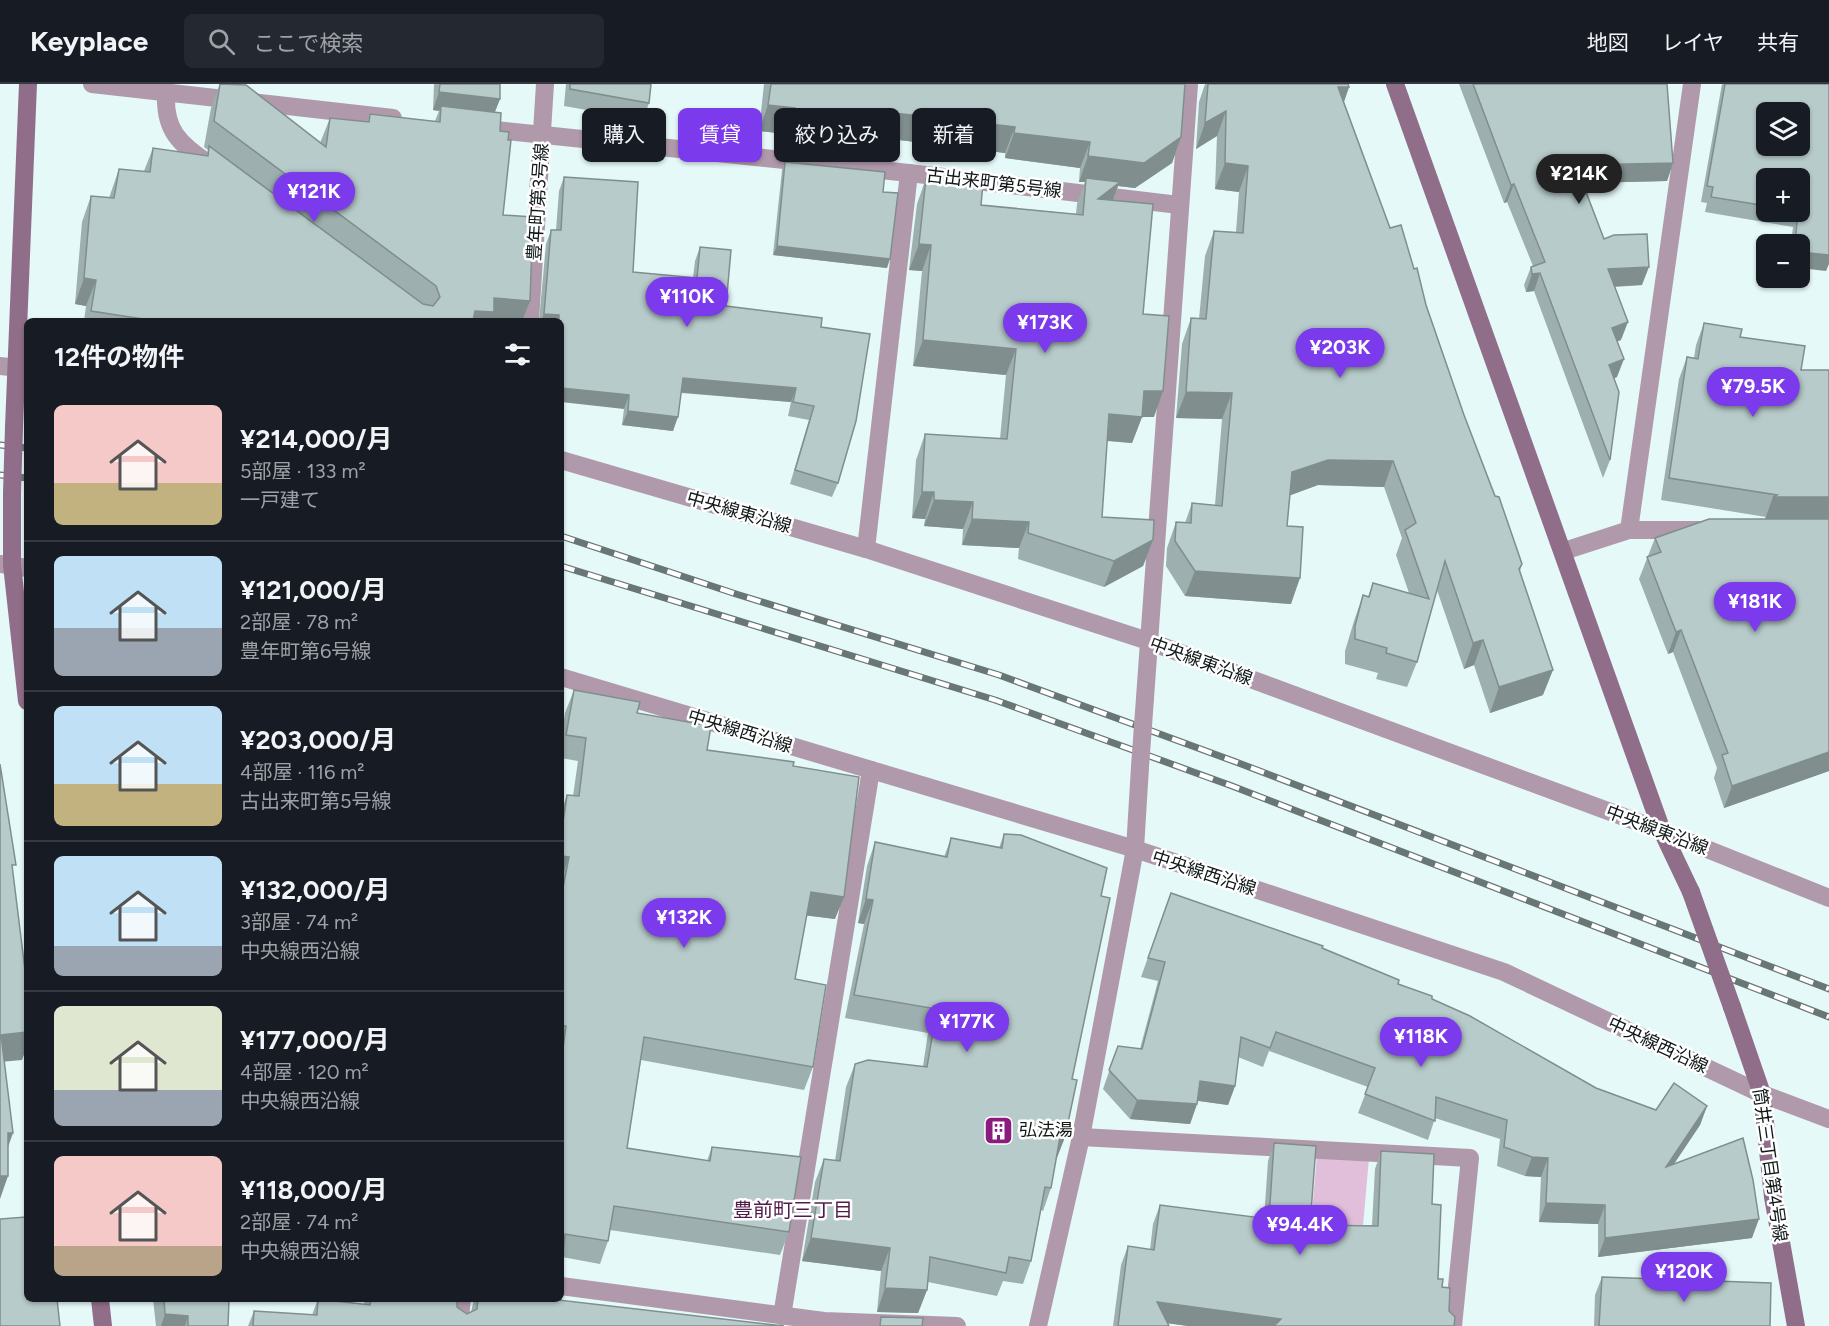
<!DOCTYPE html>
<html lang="ja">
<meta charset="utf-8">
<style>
body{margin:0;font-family:Figtree,"Noto Sans JP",sans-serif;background:#242831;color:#f1f3f6;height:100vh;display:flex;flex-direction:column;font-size:22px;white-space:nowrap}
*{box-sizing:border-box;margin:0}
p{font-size:20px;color:#9ea1a6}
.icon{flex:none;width:33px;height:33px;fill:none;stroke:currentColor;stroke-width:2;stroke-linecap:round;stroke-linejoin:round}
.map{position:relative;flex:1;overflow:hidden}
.details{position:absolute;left:24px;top:234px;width:540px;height:984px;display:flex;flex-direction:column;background:#171b24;border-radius:9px;box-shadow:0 2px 4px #0004}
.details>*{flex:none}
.guide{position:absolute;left:582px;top:24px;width:570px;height:54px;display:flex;gap:12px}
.tools{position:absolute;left:1756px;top:18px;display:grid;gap:12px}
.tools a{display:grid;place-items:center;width:54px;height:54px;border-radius:9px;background:#171b24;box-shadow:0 2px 4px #0004;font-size:30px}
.price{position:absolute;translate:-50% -51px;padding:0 14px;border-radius:21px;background:#7c3aed;color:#fff;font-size:20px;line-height:39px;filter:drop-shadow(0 2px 3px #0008)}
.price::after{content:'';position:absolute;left:50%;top:36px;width:18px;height:14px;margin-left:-9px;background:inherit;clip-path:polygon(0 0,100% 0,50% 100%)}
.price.current{background:#222;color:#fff}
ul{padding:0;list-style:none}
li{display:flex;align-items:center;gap:18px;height:150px;padding:0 30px}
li+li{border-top:2px solid #363941}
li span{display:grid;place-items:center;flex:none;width:168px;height:120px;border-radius:9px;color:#555}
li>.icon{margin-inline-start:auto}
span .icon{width:72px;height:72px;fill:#fffc;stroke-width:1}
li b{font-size:26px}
h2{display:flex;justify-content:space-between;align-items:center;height:72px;padding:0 30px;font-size:26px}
.chip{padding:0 21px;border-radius:9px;background:#171b24;box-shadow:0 2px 4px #0004;font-size:21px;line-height:54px}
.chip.current{background:#7c3aed;color:#fff}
header{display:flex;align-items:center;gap:36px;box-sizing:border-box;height:84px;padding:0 30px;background:#171b24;border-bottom:2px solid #363941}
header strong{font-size:28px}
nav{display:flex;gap:33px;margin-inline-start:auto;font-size:21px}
.search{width:420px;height:54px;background:#242831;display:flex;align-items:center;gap:15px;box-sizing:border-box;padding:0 21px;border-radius:9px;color:#9ea1a6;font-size:22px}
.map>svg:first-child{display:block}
.green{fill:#e1bfdb}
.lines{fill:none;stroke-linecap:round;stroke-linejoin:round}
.street{stroke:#b199ac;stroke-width:18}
.secondary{stroke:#906e89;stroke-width:18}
.rail-casing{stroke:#697676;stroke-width:7}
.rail{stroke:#fff;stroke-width:4.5;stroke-dasharray:14;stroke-linecap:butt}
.street-bridge{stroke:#b199ac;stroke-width:18}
.secondary-bridge{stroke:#906e89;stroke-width:18}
.wall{fill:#9dafae;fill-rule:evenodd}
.shaded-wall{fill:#808e8d}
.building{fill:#b7cbca;stroke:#808e8d;stroke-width:1.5;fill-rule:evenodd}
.labels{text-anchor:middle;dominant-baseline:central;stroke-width:5;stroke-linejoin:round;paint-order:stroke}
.street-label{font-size:18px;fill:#111818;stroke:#fff}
.poi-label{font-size:18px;fill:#111818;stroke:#fff;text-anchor:start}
.neighbourhood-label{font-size:20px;fill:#501c49;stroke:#fff}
</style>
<header>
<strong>Keyplace</strong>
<div class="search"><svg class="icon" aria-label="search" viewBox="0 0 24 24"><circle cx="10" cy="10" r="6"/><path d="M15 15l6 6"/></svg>ここで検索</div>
<nav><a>地図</a><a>レイヤ</a><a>共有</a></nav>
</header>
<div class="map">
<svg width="1829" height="1242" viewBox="0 0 1829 1242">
<rect width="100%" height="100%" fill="#e4f9f8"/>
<polygon class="green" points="1317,1071 1369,1074 1362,1153 1310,1151"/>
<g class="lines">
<g class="street">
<polyline points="92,0 393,34"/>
<path d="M 166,9 C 164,51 183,61 214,84"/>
<polyline points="477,44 909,89 1179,121"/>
<polyline points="530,237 545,0"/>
<polyline points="0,282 27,285"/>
<polyline points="561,376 866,465 1148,557 1662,747 1829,814"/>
<polyline points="1629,446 1692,0"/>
<polyline points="866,465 909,89"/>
<polyline points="1564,467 1629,446 1702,446"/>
<polyline points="0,480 27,484"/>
<polyline points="561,593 1135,765 1504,888 1762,1010 1829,1035"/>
<polyline points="1145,614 1189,0"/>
<polyline points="1081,1053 1470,1074 1453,1242"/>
<polyline points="561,1202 824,1237 957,1242"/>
<polyline points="782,1232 871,686"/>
<polyline points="459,1242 462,1215"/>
<polyline points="1038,1242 1081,1053 1135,765 1140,683"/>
</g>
<g class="secondary">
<polyline points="1395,0 1662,747 1691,808"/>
<polyline points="14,343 28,0"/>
<polyline points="12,409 12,481 27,617"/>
<polyline points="1732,923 1762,1010 1773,1113 1796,1242"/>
<polyline points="100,1215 103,1242"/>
</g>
<defs>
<g id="rail">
<polyline points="0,361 27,364"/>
<polyline points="0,391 27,394"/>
<polyline points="561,452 736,510 999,591 1236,678 1829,905"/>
<polyline points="561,482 995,616 1232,702 1829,933"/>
</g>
</defs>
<use href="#rail" class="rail-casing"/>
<use href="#rail" class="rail"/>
<polyline class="street-bridge" points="1140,683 1145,614"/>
<g class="secondary-bridge">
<polyline points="12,409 14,343"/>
<polyline points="1691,808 1732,923"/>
</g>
</g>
<g class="wall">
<polygon points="220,0 320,59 330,34 367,38 370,30 435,37 439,27 433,26 434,0 500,0 500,15 495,28 500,47 508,56 503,131 530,217 522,237 84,237 86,222 75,220 82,138 91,112 109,114 119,85 144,87 153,64 206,72 208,66 204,63 211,24"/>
<polygon points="566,0 651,0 649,19 643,36 564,22"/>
<polygon points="764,0 1185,0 1181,53 1172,79 1135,104 1118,102 1113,117 1143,230 1154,333 1142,333 1132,359 1107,357 1102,433 1153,456 1143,482 1104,503 1018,475 1019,464 962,461 963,445 924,442 925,435 912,434 916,376 925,350 1000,355 1006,291 913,282 922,187 909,186 917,120 926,94 981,121 1076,130 1077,120 1085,98 1079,98 1080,84 1005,74 1005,69 891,55 883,75 784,64 786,50 759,47"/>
<polygon points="1205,0 1348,0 1349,3 1344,18 1390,144 1414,185 1464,331 1495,412 1522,480 1520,487 1543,611 1490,629 1474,581 1464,585 1437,506 1417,578 1407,603 1376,595 1378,589 1345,580 1345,567 1354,537 1363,511 1368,513 1373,499 1409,509 1396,471 1402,454 1384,403 1318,401 1290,411 1287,442 1291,520 1185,512 1166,482 1167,464 1176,438 1185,439 1192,419 1215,421 1222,335 1176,334 1182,260 1191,234 1199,235 1205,172 1214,147 1236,148 1239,108 1215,105 1217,52 1196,65 1199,18"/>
<polygon points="1459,0 1667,0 1673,79 1667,97 1585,99 1584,101 1604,155 1642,201 1615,203 1621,256 1617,257 1617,293 1614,294 1610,376 1603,394 1534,207 1526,208 1524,201 1531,183 1533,182 1507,118 1504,119"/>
<path d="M 1722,0 L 1829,0 L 1826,187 L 1800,160 L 1791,160 L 1793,143 L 1705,128 L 1707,119 L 1701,118 ZM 1767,94 L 1800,128 L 1767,128 Z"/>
<polygon points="785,78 883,108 887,184 773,171 782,86"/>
<polygon points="564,93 633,188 693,194 695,177 700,163 726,222 821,243 838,399 832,413 790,400 809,336 788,332 791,318 681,309 673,347 622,341 624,325 561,237 539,237 546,160 551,146 556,146 559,107"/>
<polygon points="1704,239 1740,253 1801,286 1829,435 1765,435 1766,433 1661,416 1679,295 1687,273 1694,274 1696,261"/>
<polygon points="1829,435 1829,687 1724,724 1714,694 1717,684 1673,568 1668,570 1639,495 1655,454"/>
<polygon points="574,606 637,629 707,666 793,682 835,835 806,831 795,895 813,983 804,1006 641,976 627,1064 707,1077 712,1063 789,1148 780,1171 610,1146 608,1157 600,1180 562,1173 561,1176 561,728 567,711 573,712 578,677 561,674 561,654 565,629"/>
<polygon points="1004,750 1101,812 1072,995 1065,1053 1056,1076 1051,1104 1043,1127 1041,1126 1031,1177 1023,1200 1003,1197 997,1212 928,1198 927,1206 918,1229 877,1228 881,1187 802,1177 815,1098 824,1075 835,1077 846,1003 855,980 923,982 928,949 845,934 864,840 858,839 867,782 875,758 944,773 951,754 999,764"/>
<polygon points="1171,809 1322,864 1398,900 1432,915 1596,1004 1656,1026 1707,1022 1700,1041 1674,1080 1752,1154 1598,1173 1598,1140 1539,1138 1541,1093 1525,1092 1497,1082 1500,1055 1435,1034 1428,1056 1358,1029 1368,1003 1269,967 1263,983 1238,973 1235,1002 1228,1021 1198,1017 1190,1040 1130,1035 1103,1005 1118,962 1140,965 1158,897 1141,893"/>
<polygon points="1274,1059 1310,1141 1372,1141 1375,1085 1381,1067 1432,1120 1188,1242 1168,1239 1169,1242 1113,1242 1121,1181 1128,1162 1150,1166 1153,1140 1160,1121 1264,1135 1268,1077"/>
<polygon points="1602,1193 1770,1242 1594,1242 1595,1211"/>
<polygon points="153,1215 229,1215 228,1242 156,1242"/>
<polygon points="318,1215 364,1220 365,1215 457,1215 457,1223 467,1230 471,1228 474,1215 559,1215 558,1216 784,1242 248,1242 254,1227 312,1231"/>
</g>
<g class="shaded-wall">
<polygon points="1338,3 1349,3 1340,29"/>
<polygon points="439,8 500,15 493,32 441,22 439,27 433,26"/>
<polygon points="768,21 795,24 786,50 759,47"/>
<polygon points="1226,27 1217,52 1196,65 1205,39"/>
<polygon points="895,29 1015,43 1005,69 891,55 883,75 784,64 794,38"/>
<polygon points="1014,49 1090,58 1080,84 1005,74"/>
<polygon points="1181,53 1172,79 1135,104 1118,102 1110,124 1098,115 1086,94 1085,98 1079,98 1088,72"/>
<polygon points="1225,79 1248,82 1239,108 1215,105"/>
<polygon points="1673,79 1667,97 1585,99 1580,111 1583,81"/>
<polygon points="1514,100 1507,118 1504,119 1511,101"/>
<polygon points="919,160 931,161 922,187 909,186"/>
<polygon points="777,162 890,175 887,184 773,171"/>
<polygon points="1800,168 1829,171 1829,180 1826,187 1800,184"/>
<polygon points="1649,183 1642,201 1602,203 1608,185"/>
<polygon points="1540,189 1534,207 1526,208 1532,190"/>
<polygon points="84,194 96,196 86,222 75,220"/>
<polygon points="494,214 530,217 522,237 471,237 475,227"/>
<polygon points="544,230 559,231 557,237 541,237"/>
<polygon points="1628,238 1621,256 1605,262 1612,244"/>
<polygon points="923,256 1016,265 1006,291 913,282"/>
<polygon points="1624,275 1617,293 1603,299 1609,281"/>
<polygon points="683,294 796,304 791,318 677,308"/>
<polygon points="561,304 629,311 624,325 561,318"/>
<polygon points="1144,307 1163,307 1154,333 1142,333 1132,359 1099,356 1109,330"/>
<polygon points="1186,308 1232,309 1222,335 1176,334"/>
<polygon points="628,327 678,333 673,347 622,341"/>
<polygon points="1328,376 1393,377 1384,403 1318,401 1283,414 1292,388"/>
<polygon points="922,408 934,408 925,435 912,434"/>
<polygon points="1773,413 1829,413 1829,435 1765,435"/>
<polygon points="934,416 973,418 963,445 924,442"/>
<polygon points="972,435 1029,438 1019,464 962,461"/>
<polygon points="1153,456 1143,482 1104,503 1114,477"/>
<polygon points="1195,487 1300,494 1291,520 1185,512"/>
<polygon points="1681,546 1673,568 1668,570 1676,548"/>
<polygon points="1483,556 1474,581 1464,585 1473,559"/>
<polygon points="1553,586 1543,611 1490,629 1499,603"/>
<polygon points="1829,668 1829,687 1724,724 1732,702"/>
<polygon points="561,772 569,773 561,796"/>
<polygon points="811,808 844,813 835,835 802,831"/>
<polygon points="866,815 873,816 864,840 858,839"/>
<polygon points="27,948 27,963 22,976 0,978 1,951"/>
<polygon points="1200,997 1235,1002 1228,1021 1193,1016"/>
<polygon points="1137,1016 1197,1020 1190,1040 1130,1035"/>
<polygon points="1707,1022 1700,1041 1659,1102 1666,1083"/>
<polygon points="8,1049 13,1049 3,1077"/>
<polygon points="1060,1053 1065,1053 1056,1076 1051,1076"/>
<polygon points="1532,1073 1548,1074 1541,1093 1525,1092"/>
<polygon points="0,1092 8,1092 0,1115"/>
<polygon points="1546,1119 1605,1121 1598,1140 1539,1138"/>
<polygon points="1759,1135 1752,1154 1598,1173 1605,1154"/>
<polygon points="811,1154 890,1164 881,1187 802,1177"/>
<polygon points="885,1204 927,1206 918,1229 877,1228"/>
<polygon points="1157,1218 1281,1235 1279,1242 1188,1242 1150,1237"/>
<polygon points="165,1230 188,1232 185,1242 161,1242"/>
</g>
<g class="building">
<polygon points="220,0 246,1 326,63 330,34 369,38 370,30 440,38 441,22 501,29 500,47 509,48 508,56 511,56 503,131 533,133 530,217 494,214 494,228 475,227 473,237 156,237 91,227 96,196 84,194 91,112 114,114 119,85 150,88 153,64 208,72 209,62 423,220 433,222 440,213 436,202 214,37"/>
<polygon points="440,0 500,0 500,15 439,8"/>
<polygon points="570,0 651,0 649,19 570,5"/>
<polygon points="771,0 1185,0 1181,53 1144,79 1088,72 1090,58 1014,49 1015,43 895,29 893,49 794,38 795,24 768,21"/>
<polygon points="1208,0 1348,0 1349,3 1338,3 1390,144 1401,141 1414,185 1417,184 1426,221 1464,331 1495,412 1499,413 1522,480 1519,485 1553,586 1499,603 1483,556 1473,559 1445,477 1417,578 1386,569 1387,564 1355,555 1355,542 1363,511 1369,513 1373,499 1429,515 1405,446 1416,439 1393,377 1328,376 1292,388 1287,442 1303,443 1300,494 1195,487 1175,457 1176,438 1191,439 1192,419 1222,422 1232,309 1186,308 1191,234 1206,235 1214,147 1243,149 1248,82 1225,79 1226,27 1205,39"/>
<polygon points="1473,0 1667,0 1673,79 1583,81 1587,93 1581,95 1604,155 1614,151 1647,150 1649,183 1608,185 1628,238 1612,244 1624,275 1609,281 1619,308 1610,376 1540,189 1532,190 1531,183 1545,178 1514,100 1511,101"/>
<path d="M 1725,0 L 1829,0 L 1829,171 L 1800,168 L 1800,160 L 1795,160 L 1798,128 L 1800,128 L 1800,94 L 1767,94 L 1767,122 L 1711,113 L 1713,103 L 1707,102 ZM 1767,28 L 1800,28 L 1800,62 L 1767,62 Z"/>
<polygon points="785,78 885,88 883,108 898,109 890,175 777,162"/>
<polygon points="564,93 638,98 633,188 697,194 700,163 731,166 726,222 822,234 821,243 870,250 856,337 838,399 795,386 814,322 793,318 796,304 683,294 678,333 628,327 629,311 561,304 561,237 559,237 559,231 544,230 551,146 561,146"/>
<polygon points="926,94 983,99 981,121 1083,131 1086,94 1120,98 1098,115 1153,120 1143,230 1169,232 1163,307 1144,307 1142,333 1109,330 1102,433 1154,436 1153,456 1114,477 1028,449 1029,438 972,435 973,418 934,416 934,408 922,408 925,350 1007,355 1016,265 923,256 931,161 919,160"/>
<polygon points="1704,239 1742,245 1740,253 1805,262 1801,286 1829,286 1829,413 1773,413 1777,411 1669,394 1687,273 1698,275"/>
<polygon points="1709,435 1829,435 1829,668 1732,702 1722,671 1728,669 1681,546 1676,548 1647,473 1661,468 1655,454"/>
<polygon points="574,606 640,618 637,629 711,642 707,666 794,678 793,682 859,693 844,813 811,808 795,895 826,901 813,983 644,953 627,1064 710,1077 712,1063 801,1073 789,1148 614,1122 608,1157 565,1150 563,1170 561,1173 561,978 566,942 561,941 561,813 569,773 561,772 561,751 567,711 579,712 586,654 566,651"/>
<polygon points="0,680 16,781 12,781 27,902 27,948 1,951 13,1049 8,1049 8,1092 0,1092"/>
<polygon points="1004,750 1021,751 1107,784 1101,812 1110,814 1072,995 1077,996 1065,1053 1060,1053 1051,1104 1045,1103 1031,1177 1009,1173 1006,1189 930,1173 927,1206 885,1204 890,1164 811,1154 824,1075 840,1077 855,980 868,976 927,983 937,925 854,911 873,816 866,815 875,758 947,773 951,754 1002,764"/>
<polygon points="1171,809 1323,862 1322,864 1399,896 1398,900 1432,912 1432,915 1470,932 1596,1004 1656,1026 1674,999 1707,1022 1666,1083 1743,1054 1753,1096 1759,1135 1605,1154 1605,1121 1546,1119 1548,1074 1532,1073 1504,1063 1507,1036 1436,1013 1435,1037 1365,1010 1375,984 1276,948 1270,964 1241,953 1235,1002 1200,997 1197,1020 1137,1016 1109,986 1118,962 1142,965 1165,878 1148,874"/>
<polygon points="1274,1059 1316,1062 1310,1141 1378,1142 1381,1067 1434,1070 1432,1120 1441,1121 1438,1195 1443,1195 1442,1203 1450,1204 1449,1227 1455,1233 1454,1242 1274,1242 1281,1235 1157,1218 1169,1242 1118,1242 1128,1162 1154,1166 1160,1121 1269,1135"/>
<polygon points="26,1133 27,1146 27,1215 57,1215 60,1242 0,1242 0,1135"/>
<polygon points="1602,1193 1771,1199 1770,1242 1599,1242"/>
<polygon points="164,1215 229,1215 228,1242 188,1242 188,1232 165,1230"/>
<polygon points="318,1215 370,1221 371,1215 457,1215 457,1223 467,1230 477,1225 478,1215 559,1215 558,1216 784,1242 253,1242 254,1227 317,1231"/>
<polygon points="881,1233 923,1234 922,1242 880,1242"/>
</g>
<defs>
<symbol id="building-square" viewBox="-11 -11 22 22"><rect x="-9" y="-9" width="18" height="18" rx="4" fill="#8a1c7f" stroke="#fff"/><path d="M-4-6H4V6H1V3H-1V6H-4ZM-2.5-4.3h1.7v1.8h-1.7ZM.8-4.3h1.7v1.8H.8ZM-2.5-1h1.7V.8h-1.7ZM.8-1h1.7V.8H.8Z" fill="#fff"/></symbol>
</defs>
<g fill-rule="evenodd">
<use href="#building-square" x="982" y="1030" width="33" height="33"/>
</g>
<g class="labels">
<g class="street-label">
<text transform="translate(994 99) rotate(7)">古出来町第5号線</text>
<text transform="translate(538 118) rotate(-86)">豊年町第3号線</text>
<text transform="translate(739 428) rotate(16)">中央線東沿線</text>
<text transform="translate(1201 577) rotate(20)">中央線東沿線</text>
<text transform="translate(740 647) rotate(17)">中央線西沿線</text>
<text transform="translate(1657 746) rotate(21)">中央線東沿線</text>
<text transform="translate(1204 789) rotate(18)">中央線西沿線</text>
<text transform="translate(1658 961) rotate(25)">中央線西沿線</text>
<text transform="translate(1770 1081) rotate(82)">筒井三丁目第4号線</text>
</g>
<g class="poi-label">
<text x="1019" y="1046">弘法湯</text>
</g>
<g class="neighbourhood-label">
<text x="793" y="1126">豊前町三丁目</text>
</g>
</g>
</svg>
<div class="tools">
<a><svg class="icon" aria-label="layers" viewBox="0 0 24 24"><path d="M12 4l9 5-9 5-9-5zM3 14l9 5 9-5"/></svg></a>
<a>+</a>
<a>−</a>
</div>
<b class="price current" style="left:1579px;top:121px">¥214K</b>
<b class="price" style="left:314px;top:139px">¥121K</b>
<b class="price" style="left:687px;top:244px">¥110K</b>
<b class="price" style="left:1045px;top:270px">¥173K</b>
<b class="price" style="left:1340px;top:295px">¥203K</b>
<b class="price" style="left:1753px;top:334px">¥79.5K</b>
<b class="price" style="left:1755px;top:549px">¥181K</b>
<b class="price" style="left:684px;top:865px">¥132K</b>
<b class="price" style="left:967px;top:969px">¥177K</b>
<b class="price" style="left:1421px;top:984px">¥118K</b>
<b class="price" style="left:1300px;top:1172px">¥94.4K</b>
<b class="price" style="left:1684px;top:1219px">¥120K</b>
<div class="guide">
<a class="chip">購入</a>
<a class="chip current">賃貸</a>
<a class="chip">絞り込み</a>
<a class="chip">新着</a>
</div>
<section class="details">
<h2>12件の物件<svg class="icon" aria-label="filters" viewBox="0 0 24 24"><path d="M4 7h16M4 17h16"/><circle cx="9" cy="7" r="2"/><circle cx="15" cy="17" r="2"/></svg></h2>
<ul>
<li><span style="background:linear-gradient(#f6c9c9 65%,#c2b280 0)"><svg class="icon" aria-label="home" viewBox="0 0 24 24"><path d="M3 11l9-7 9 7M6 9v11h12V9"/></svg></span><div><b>¥214,000/月</b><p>5部屋 · 133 m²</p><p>一戸建て</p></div></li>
<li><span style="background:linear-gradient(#bfe0f5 60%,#9aa5b1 0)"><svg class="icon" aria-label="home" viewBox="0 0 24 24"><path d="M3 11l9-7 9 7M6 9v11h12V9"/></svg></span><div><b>¥121,000/月</b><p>2部屋 · 78 m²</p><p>豊年町第6号線</p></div></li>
<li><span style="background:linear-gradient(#bfe0f5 65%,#c2b280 0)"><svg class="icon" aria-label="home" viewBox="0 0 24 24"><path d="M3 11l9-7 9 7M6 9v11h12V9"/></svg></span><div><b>¥203,000/月</b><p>4部屋 · 116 m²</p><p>古出来町第5号線</p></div></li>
<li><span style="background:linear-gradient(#bfe0f5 75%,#9aa5b1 0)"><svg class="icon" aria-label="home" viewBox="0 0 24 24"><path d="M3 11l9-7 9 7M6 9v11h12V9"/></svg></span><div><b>¥132,000/月</b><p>3部屋 · 74 m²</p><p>中央線西沿線</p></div></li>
<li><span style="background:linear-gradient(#dfe7d0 70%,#9aa5b1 0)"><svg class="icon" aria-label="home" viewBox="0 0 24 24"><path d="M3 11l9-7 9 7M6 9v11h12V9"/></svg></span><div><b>¥177,000/月</b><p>4部屋 · 120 m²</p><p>中央線西沿線</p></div></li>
<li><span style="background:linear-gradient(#f6c9c9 75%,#b9a48a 0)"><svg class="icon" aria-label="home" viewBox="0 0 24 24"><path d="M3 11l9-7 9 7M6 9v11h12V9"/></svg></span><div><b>¥118,000/月</b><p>2部屋 · 74 m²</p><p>中央線西沿線</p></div></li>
</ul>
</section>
</div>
